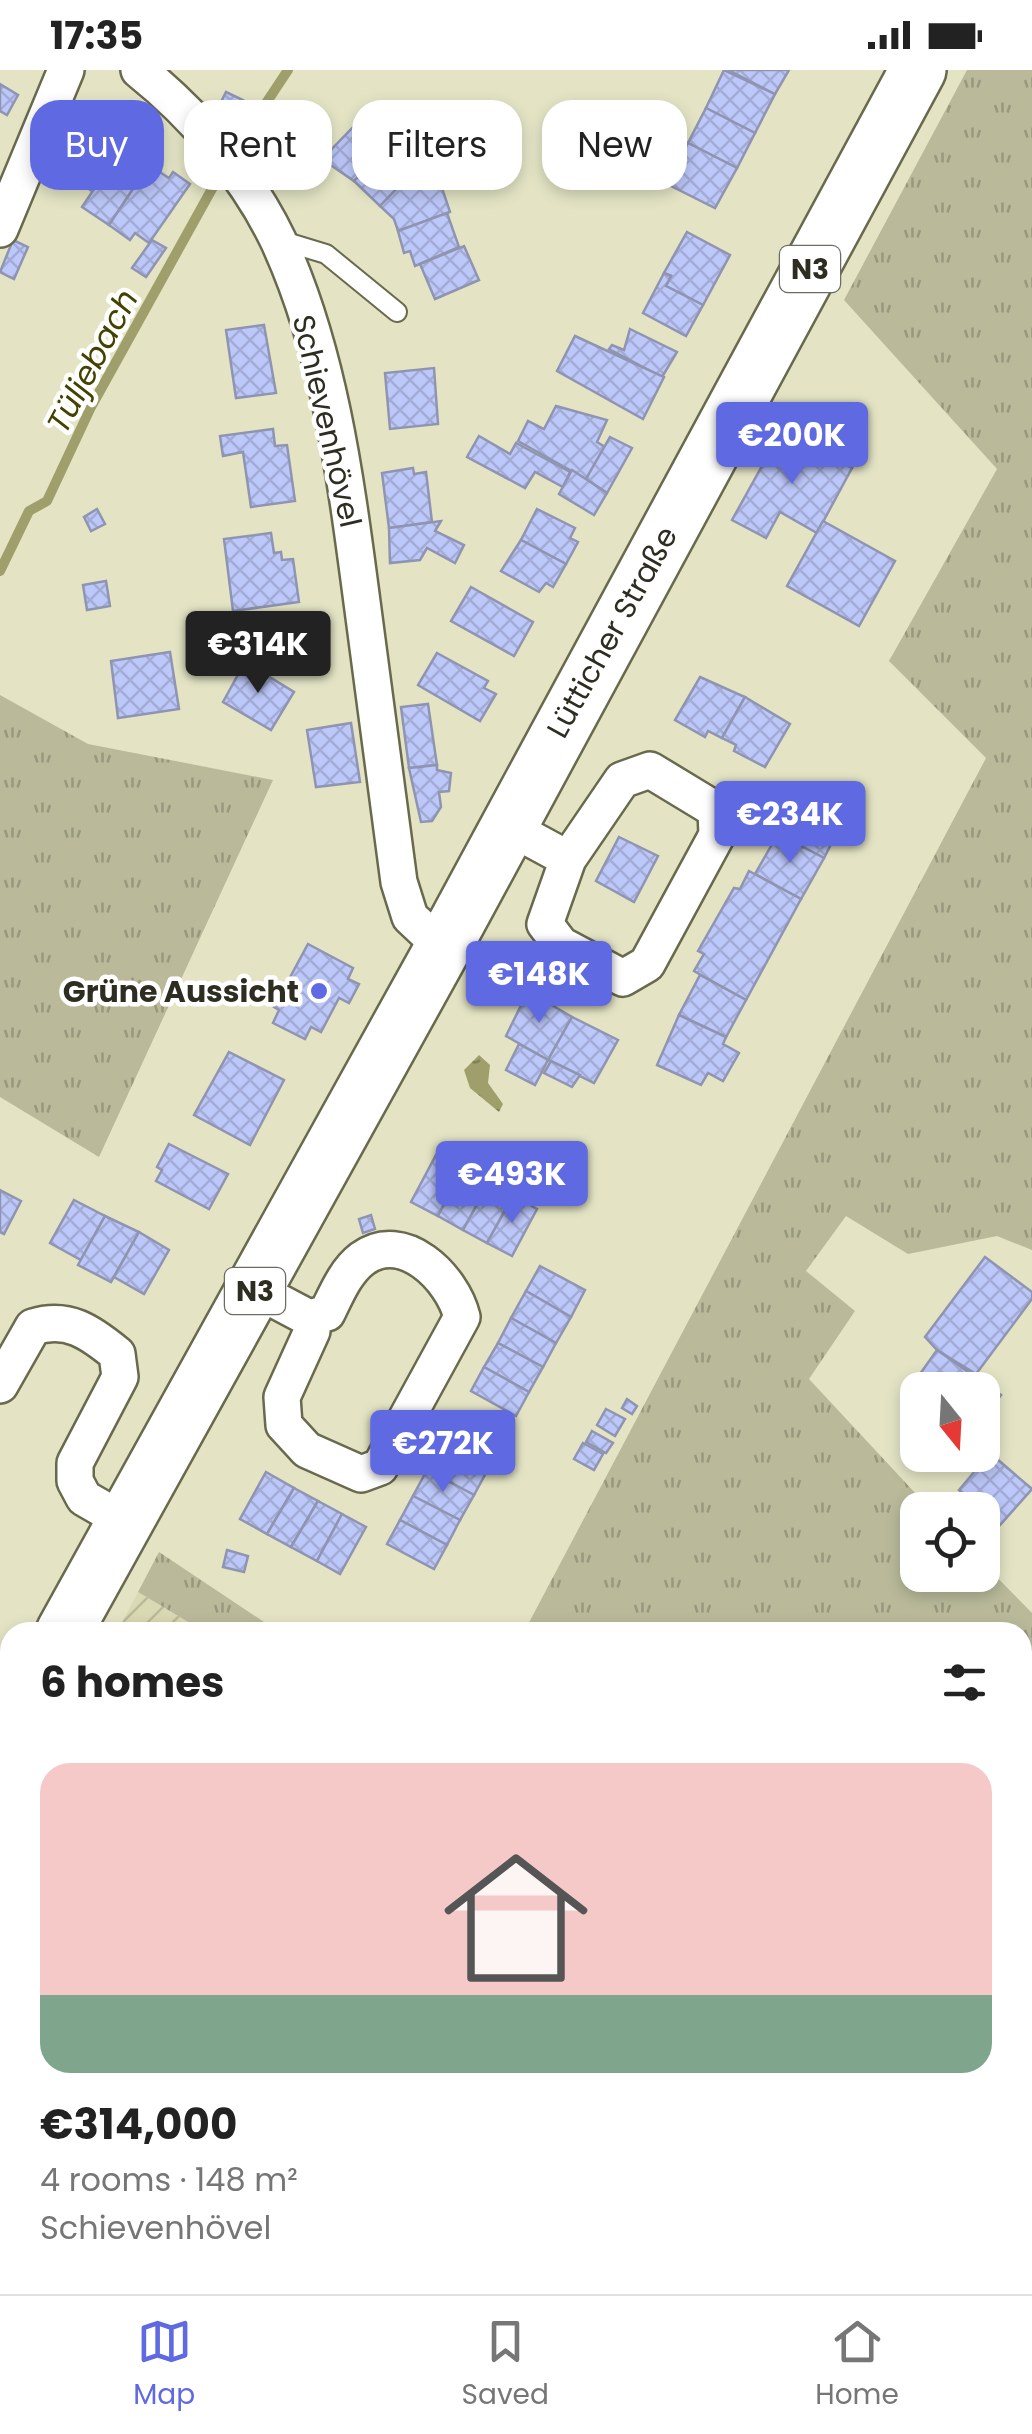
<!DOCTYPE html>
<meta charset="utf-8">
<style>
body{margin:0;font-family:Poppins,sans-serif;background:#f2f2f2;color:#222;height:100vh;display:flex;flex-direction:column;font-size:38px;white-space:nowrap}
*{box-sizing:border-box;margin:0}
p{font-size:32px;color:#767676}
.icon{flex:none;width:55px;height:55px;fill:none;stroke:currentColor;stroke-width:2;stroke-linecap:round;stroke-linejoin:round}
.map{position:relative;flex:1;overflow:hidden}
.drawer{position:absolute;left:0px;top:1552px;width:1032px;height:672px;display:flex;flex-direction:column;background:#fff;border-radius:30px 30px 0 0;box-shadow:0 5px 15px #0003}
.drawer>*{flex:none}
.banner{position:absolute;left:30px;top:30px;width:972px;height:90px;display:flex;gap:20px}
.needle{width:65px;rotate:162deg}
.tools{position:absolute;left:900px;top:1302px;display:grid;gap:20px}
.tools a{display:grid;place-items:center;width:100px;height:100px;border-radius:20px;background:#fff;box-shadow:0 5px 15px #0003;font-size:50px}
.price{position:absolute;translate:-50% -85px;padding:0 22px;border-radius:10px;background:#5f69e1;color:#fff;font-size:32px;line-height:65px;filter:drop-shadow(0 2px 5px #0008)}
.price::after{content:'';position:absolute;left:50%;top:60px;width:30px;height:22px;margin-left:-15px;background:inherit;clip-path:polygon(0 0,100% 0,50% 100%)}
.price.selected{background:#222;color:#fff}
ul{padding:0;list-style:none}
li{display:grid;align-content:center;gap:20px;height:530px;padding:0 40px}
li+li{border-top:2px solid #e0e0e0}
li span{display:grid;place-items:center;height:310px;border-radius:30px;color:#555}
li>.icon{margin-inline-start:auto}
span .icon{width:180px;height:180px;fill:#fffc;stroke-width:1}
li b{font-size:42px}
h2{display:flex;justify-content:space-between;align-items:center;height:120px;padding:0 40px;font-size:42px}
.tag{padding:0 35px;border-radius:30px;background:#fff;box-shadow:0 5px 15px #0003;font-size:35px;line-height:90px}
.tag.selected{background:#5f69e1;color:#fff}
.status{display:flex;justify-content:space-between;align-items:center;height:70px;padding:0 50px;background:#fff;direction:ltr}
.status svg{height:28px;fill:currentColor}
.menu{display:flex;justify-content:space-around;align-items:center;height:140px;border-top:2px solid #e0e0e0;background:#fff;font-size:28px;color:#767676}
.menu a{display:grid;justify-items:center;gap:5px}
.menu .selected{color:#5f69e1}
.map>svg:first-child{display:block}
.industrial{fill:url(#industrial-furrows)}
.grass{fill:url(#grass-tufts)}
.forest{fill:url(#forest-crowns)}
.water{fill:url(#water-ripples)}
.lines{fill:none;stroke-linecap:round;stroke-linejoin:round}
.stream{stroke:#9f9f6b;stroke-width:10}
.building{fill:url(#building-cross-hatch);stroke:#8f95b1;stroke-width:2.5}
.service-casing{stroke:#69694e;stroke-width:22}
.minor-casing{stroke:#69694e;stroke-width:40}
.primary-casing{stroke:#69694e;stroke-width:60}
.service{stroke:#fff;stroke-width:18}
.minor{stroke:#fff;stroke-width:35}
.primary{stroke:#fff;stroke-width:55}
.poi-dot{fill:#5f69e1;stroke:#fff;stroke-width:4}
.labels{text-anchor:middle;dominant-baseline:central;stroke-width:9;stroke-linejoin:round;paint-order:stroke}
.shield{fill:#fff;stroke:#6c6c64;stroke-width:2.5}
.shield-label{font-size:28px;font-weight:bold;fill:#2d2d21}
.street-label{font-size:30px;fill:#2d2d21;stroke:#fff}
.poi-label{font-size:30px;font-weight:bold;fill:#2d2d21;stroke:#fff;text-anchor:end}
.water-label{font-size:32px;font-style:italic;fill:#444200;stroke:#fff}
</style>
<div class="status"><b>17:35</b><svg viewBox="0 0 49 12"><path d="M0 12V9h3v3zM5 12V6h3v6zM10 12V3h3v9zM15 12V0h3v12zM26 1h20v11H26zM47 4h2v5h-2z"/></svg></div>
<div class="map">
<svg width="1032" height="2224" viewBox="0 0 1032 2224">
<defs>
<pattern id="industrial-furrows" width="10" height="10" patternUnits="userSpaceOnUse" patternTransform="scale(2.5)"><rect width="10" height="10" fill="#d9dab3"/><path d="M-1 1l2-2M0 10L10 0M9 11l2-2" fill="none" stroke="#bbbb9a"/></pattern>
<pattern id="grass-tufts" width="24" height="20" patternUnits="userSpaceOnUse" patternTransform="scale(2.5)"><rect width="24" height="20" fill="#baba9b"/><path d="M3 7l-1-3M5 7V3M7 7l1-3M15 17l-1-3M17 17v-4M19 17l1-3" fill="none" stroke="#98987e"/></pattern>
<pattern id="forest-crowns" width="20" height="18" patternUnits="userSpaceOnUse" patternTransform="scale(2.5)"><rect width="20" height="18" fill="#a5a571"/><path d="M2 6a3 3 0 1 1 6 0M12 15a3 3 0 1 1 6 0" fill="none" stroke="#87875c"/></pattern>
<pattern id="water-ripples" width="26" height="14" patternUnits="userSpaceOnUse" patternTransform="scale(2.5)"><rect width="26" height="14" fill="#9f9f6b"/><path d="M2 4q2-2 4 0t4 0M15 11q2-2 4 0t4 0" fill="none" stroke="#828258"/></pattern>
<pattern id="building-cross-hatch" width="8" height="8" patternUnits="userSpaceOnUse" patternTransform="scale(2.5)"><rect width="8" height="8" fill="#bdc8fa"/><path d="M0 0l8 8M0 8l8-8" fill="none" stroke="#a3acd6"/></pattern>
</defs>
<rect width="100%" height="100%" fill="#e4e4c5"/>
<polygon class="industrial" points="138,1522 205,1562 117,1562"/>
<g class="grass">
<polygon points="967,0 1032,0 1032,1180 997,1166 908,1184 846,1146 806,1201 855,1241 809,1309 931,1440 918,1440 918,1505 982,1505 983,1493 1032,1543 1032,1986 1023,1990 1022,1562 524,1562 986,688 889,591 997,399 844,230"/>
<polygon points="0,625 88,674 273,710 99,1087 0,1027"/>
<polygon points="159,1482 279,1562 205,1562 138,1522"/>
<polygon points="0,2188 10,2193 10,2215 47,2215 58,2224 0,2224"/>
</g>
<g class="forest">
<polygon points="0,1826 10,1848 10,2193 0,2188"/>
<polygon points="1032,2016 1032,2224 376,2224 380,2215 1022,2215 1022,2020"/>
<polygon points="47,2215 150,2215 149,2224 58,2224"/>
</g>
<polygon class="water" points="479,985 490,995 488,1013 503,1034 499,1042 470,1018 464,1000"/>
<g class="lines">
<g class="stream">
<polyline points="233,83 288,0"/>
<polyline points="0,501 29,441 47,431 91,337 223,99"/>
<polyline points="0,2115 10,2125"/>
<polyline points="200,2215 223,2224"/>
</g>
</g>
<g class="building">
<polygon points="724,0 775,24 755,63 706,38"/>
<polygon points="728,0 789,0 775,24"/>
<polygon points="0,14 18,25 7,45 0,41"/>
<polygon points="226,22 243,30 235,47 218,38"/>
<polygon points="706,38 755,63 737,98 688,73"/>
<polygon points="363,47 392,72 354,111 322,89"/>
<polygon points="90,55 126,72 92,121 60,100"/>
<polygon points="126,72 143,84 140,89 149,95 109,155 82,137"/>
<polygon points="392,72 418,97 380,136 354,111"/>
<polygon points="688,73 737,98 715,138 667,114"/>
<polygon points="149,95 169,108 173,102 190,114 149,173 135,163 130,170 109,155"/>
<polygon points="418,97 441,115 450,142 398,161 394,149 380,136"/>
<polygon points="447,143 459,177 415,196 410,181 404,183 398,161"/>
<polygon points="687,162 730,185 703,235 666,216 671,206 664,203"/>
<polygon points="13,170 28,177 14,209 0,202"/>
<polygon points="152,170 166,178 146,207 132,198"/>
<polygon points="464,176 479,210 435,229 420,194"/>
<polygon points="664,203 671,206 666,216 703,235 686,266 643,243"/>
<polygon points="264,255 276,323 236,328 226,260"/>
<polygon points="630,259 677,282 662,307 609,279 612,275 624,280"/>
<polygon points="575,266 664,307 643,349 557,301"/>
<polygon points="434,298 438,354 390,359 385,303"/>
<polygon points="556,336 607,350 597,372 605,377 586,409 518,371 528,351 544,359"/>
<polygon points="811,353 862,379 852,398 801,371"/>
<polygon points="273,359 275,376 287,375 295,431 251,437 243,382 223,386 220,366"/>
<polygon points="782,360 852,398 817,463 780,442 766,468 732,450"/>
<polygon points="479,366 510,384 516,373 570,402 563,417 535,402 525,418 467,387"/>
<polygon points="610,367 632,378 607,423 586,409"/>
<polygon points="413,398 414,404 426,402 432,452 389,458 382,403"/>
<polygon points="572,400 607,423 594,445 559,424"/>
<polygon points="97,439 105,454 91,461 84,447"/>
<polygon points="537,439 575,458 570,468 578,472 566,494 521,470"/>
<polygon points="441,451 435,461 464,475 455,493 427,478 420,490 390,493 389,458"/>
<polygon points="823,451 895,491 859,556 787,516"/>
<polygon points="271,463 274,483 281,482 282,490 293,489 299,532 233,541 224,469"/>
<polygon points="521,470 566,494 553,517 546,513 539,522 501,501"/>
<polygon points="106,511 110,536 87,540 83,515"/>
<polygon points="471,517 533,552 514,586 451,551"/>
<polygon points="170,582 179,639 118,648 111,591"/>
<polygon points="437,583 488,611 484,618 496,624 480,651 418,615"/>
<polygon points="245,592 294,622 271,660 223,632"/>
<polygon points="700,607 745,627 722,668 708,661 705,667 675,650"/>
<polygon points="745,627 790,654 765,697 734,681 736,675 722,668"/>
<polygon points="428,634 437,695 409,698 401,637"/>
<polygon points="351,653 360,712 316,717 307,660"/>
<polygon points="437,695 437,700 451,703 449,721 439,722 441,737 432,751 421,752 409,698"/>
<polygon points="812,723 848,741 824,788 778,764 795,731 805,736"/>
<polygon points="778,764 824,788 801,829 755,804"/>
<polygon points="619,767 658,786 634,832 596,811"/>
<polygon points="749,801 801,829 746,930 694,901 704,884 698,881 734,818 740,819"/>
<polygon points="308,874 353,898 348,909 359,914 349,933 339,928 321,962 311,957 305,969 273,953 279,940 274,937"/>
<polygon points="492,878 505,883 499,898 486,894"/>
<polygon points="700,905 746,930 726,967 679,945"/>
<polygon points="528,921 572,947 548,990 506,966"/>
<polygon points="679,945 726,967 723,974 739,983 723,1011 708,1003 701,1015 657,995"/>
<polygon points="572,947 618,970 594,1013 548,990"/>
<polygon points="519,974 548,990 535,1015 506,1000"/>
<polygon points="229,982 284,1010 250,1075 194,1045"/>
<polygon points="551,991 580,1005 572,1017 544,1003"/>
<polygon points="169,1074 228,1104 209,1139 156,1111 162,1100 157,1097"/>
<polygon points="436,1085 462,1099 438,1146 411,1132"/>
<polygon points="462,1099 489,1113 463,1160 438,1146"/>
<polygon points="489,1113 513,1126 487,1173 463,1160"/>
<polygon points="0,1120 21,1131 4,1164 0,1162"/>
<polygon points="513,1126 537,1139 512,1186 487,1173"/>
<polygon points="74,1130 105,1146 81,1190 50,1173"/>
<polygon points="371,1145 375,1159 363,1163 359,1149"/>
<polygon points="105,1146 139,1162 111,1212 78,1195"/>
<polygon points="139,1162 169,1180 144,1224 114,1207"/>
<polygon points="985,1187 1032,1222 1032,1229 976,1304 937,1280 925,1267"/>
<polygon points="540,1196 585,1220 571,1247 526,1221"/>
<polygon points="526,1221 571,1247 556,1273 511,1248"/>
<polygon points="511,1248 556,1273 543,1297 498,1273"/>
<polygon points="498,1273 543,1297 529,1322 484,1297"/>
<polygon points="937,1280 1001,1325 982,1351 982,1320 918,1320 918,1338 903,1328"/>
<polygon points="484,1297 529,1322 516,1346 471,1321"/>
<polygon points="627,1329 637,1336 632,1344 622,1338"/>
<polygon points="606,1339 625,1349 615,1366 597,1355"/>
<polygon points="456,1347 502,1372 487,1401 440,1375"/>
<polygon points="592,1361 613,1373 606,1383 586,1372"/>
<polygon points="583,1373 603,1384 594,1400 574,1389"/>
<polygon points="440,1375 487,1401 474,1425 427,1400"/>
<polygon points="990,1383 1032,1419 1000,1455 959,1420"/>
<polygon points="427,1400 474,1425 460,1450 413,1426"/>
<polygon points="266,1402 294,1418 267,1464 240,1449"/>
<polygon points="294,1418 318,1431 291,1477 267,1464"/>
<polygon points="413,1426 460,1450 447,1475 400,1450"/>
<polygon points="318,1431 342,1444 317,1491 291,1477"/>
<polygon points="342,1444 366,1457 340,1504 317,1491"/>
<polygon points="400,1450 447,1475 434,1499 387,1474"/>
<polygon points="227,1480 248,1486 244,1502 223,1497"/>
</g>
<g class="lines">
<defs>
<g id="service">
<polyline points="280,170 326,184 397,242"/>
<polyline points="1022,2001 1032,1997"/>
</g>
<g id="minor">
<path d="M 139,0 C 194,44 247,105 278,170 C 330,282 346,411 362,532 C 374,625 387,718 399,812 L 410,847 L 443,878"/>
<polyline points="0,159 66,0"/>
<polyline points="507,756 568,789 545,854 561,875 623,908 647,894 717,765 716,740 650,700 622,710 568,789"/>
<path d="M 256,1220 L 309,1248 L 327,1243 C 336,1225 345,1202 362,1189 C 403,1159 452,1207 462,1247 L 380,1397 L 361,1404 L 307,1380 L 284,1355 L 282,1327 L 312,1261 L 309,1248"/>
<path d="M 0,1315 L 33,1257 C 68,1246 90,1262 117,1284 L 120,1307 L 75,1393 L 75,1411 L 84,1428 L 124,1451"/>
<polyline points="0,1766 10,1793"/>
<polyline points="162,2224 163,2215"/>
</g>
<g id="primary">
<polyline points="64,1562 443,878 918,0"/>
<polyline points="0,1684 10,1664"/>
</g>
</defs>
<use href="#service" class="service-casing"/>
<use href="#minor" class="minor-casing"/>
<use href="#primary" class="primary-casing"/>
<use href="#service" class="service"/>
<use href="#minor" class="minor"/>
<use href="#primary" class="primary"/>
</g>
<circle class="poi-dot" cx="319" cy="921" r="10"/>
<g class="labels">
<g class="shield">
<rect x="780" y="176" width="60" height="46" rx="8"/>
<rect x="225" y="1198" width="60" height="46" rx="8"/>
</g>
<g class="shield-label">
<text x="810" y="199">N3</text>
<text x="255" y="1221">N3</text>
</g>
<g class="street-label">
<text transform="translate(327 351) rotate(77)">Schievenhövel</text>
<text transform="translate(612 562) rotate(-61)">Lütticher Straße</text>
</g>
<g class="poi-label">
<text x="299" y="921">Grüne Aussicht</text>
</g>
<g class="water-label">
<text transform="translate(92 291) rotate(-62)">Tüljebach</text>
</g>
</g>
</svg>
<div class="tools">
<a><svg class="needle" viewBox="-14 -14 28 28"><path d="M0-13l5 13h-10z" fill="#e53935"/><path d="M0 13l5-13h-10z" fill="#767676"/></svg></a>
<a><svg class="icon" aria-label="locate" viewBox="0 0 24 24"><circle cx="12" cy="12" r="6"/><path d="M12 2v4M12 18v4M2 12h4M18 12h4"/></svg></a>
</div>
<b class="price" style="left:792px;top:417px">€200K</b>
<b class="price selected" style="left:258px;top:626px">€314K</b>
<b class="price" style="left:790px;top:796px">€234K</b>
<b class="price" style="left:539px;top:956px">€148K</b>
<b class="price" style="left:512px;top:1156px">€493K</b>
<b class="price" style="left:443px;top:1425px">€272K</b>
<div class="banner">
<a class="tag selected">Buy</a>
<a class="tag">Rent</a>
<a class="tag">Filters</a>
<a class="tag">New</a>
</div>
<section class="drawer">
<h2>6 homes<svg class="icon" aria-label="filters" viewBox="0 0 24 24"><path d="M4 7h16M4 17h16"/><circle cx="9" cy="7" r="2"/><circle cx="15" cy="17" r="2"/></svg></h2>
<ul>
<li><span style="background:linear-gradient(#f6c9c9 75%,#7fa58c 0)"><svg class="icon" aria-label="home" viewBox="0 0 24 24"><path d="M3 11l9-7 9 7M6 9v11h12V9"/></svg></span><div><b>€314,000</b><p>4 rooms · 148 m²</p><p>Schievenhövel</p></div></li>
</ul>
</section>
</div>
<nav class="menu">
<a class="selected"><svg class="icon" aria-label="map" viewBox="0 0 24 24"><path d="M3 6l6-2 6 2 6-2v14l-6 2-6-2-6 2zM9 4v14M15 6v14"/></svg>Map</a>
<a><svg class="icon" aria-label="saved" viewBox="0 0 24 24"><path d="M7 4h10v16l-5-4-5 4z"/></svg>Saved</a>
<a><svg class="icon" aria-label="home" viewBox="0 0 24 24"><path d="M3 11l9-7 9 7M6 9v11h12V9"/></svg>Home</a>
</nav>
